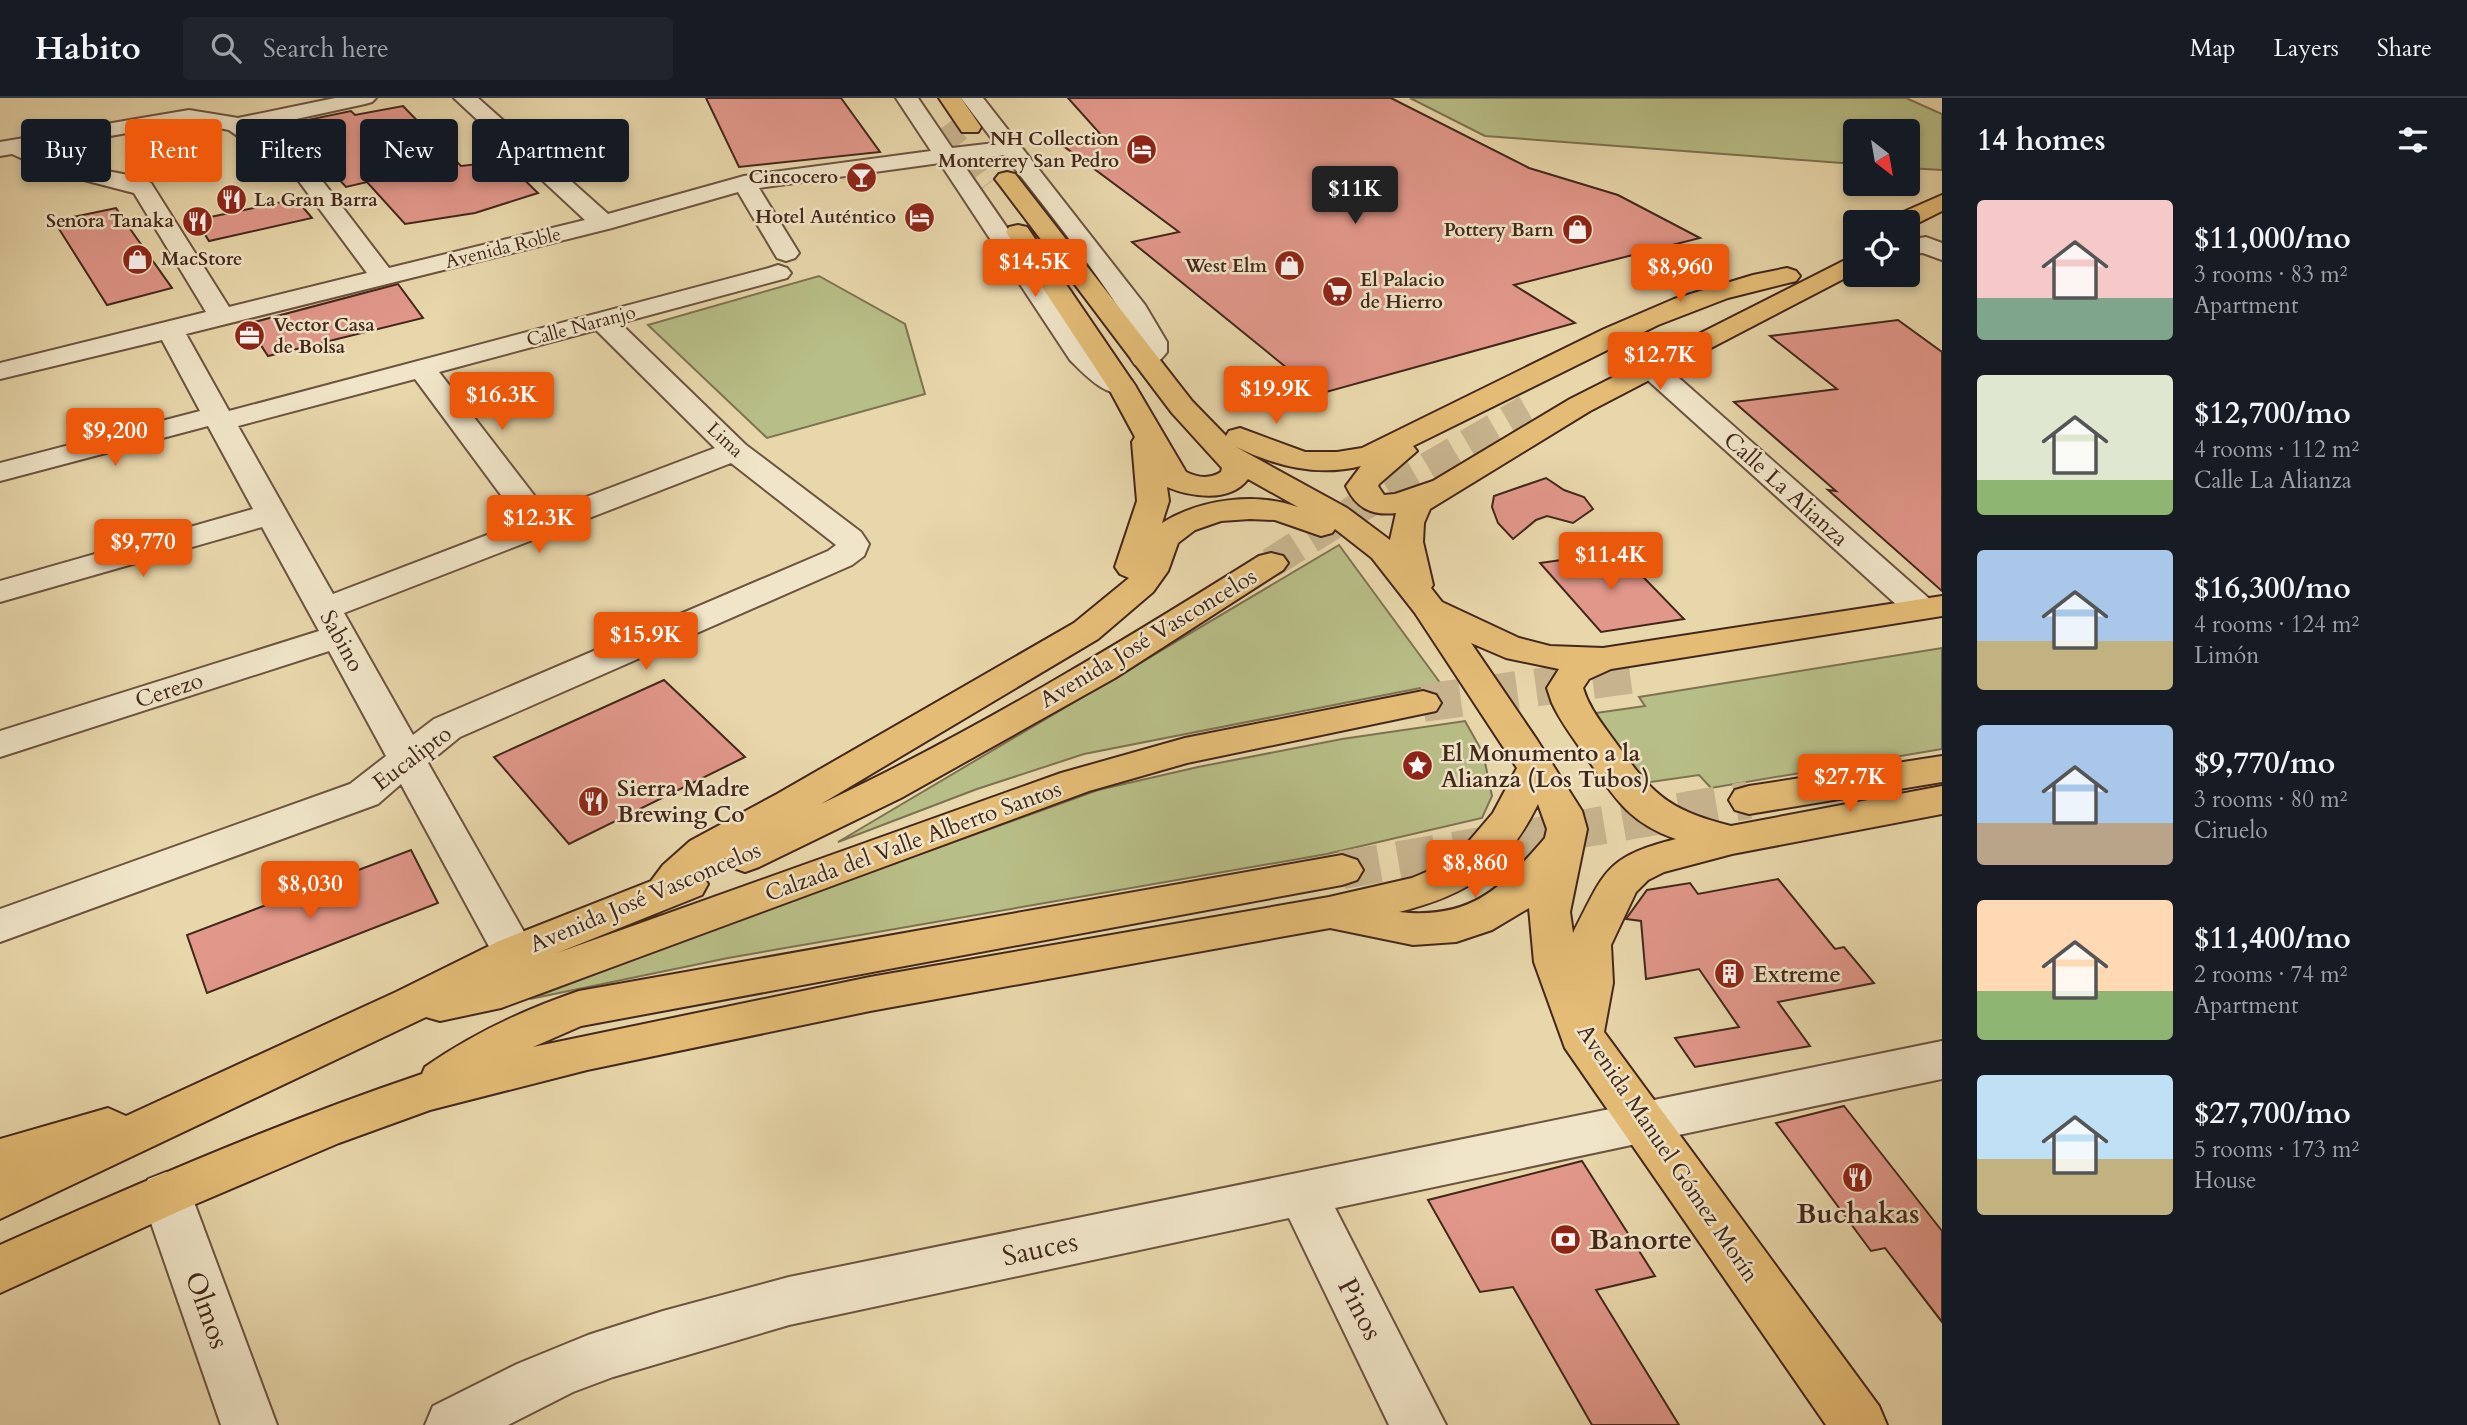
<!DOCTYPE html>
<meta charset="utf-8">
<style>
body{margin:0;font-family:Cardo,serif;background:#20242c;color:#f1f3f6;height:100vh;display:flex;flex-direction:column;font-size:26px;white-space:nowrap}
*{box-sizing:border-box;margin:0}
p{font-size:23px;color:#9ea1a6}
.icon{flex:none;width:38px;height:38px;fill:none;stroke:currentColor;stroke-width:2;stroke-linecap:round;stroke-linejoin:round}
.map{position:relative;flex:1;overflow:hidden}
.panel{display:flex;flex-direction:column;background:#171b24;width:525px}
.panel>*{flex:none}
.hud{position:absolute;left:21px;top:21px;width:665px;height:63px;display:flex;gap:14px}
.needle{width:46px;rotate:149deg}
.fabs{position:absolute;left:1843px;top:21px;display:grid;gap:14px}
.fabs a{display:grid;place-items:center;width:77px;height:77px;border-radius:7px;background:#171b24;box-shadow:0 4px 10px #0003;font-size:35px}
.price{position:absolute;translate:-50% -60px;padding:0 16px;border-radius:7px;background:#ea580c;color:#fff;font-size:23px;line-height:46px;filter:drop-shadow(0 2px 4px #0008)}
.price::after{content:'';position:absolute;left:50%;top:42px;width:21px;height:16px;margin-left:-10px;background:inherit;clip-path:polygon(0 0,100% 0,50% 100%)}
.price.on{background:#222;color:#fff}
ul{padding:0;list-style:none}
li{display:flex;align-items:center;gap:21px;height:175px;padding:0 35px}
li span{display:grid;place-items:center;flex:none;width:196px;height:140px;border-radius:7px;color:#555}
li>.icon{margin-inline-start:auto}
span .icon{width:84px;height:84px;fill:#fffc;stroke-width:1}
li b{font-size:30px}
h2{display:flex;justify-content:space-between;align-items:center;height:84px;padding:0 35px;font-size:30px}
.pill{padding:0 24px;border-radius:7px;background:#171b24;box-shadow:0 4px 10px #0003;font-size:24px;line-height:63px}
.pill.on{background:#ea580c;color:#fff}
header{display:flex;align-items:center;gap:42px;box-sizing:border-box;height:98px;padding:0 35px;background:#171b24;border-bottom:2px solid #363941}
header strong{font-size:33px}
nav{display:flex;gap:38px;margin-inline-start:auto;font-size:24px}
.search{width:490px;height:63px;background:#20242c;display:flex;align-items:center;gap:18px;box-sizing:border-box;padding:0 24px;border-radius:7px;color:#9ea1a6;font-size:26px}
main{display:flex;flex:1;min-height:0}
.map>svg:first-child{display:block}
.green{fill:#b8be87;stroke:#7e7252;stroke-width:2}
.building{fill:#e1978a;stroke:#44271c;stroke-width:2}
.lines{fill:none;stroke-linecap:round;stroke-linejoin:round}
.major-tunnel-far2{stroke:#c7b48e;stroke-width:24;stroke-dasharray:24 12;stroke-linecap:butt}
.major-tunnel-far1{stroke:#c7b48e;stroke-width:31;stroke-dasharray:31 15;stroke-linecap:butt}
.major-tunnel{stroke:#c7b48e;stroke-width:38;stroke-dasharray:38 19;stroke-linecap:butt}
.minor-casing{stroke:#6d5340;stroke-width:4}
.major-casing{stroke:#44271c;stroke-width:4}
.minor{fill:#f0e5c8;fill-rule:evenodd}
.major{fill:#e4bc76;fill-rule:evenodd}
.labels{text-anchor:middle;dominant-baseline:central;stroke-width:5;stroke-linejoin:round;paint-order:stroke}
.far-poi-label{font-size:19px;font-weight:bold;fill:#44271c;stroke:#f0e5c8;text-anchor:end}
.far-street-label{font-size:19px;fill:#44271c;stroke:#f0e5c8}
.street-label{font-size:23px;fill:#44271c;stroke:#f0e5c8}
.poi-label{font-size:23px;font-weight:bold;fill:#44271c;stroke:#f0e5c8;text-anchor:start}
.near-poi-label{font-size:28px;font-weight:bold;fill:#44271c;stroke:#f0e5c8}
.near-street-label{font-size:28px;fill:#44271c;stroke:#f0e5c8}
</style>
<header>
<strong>Habito</strong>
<div class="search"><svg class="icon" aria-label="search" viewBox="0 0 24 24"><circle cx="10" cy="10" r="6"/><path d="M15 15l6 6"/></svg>Search here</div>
<nav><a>Map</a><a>Layers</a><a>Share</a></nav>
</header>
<main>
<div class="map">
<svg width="1942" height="1327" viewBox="0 0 1942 1327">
<rect width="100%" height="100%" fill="#e8d7ab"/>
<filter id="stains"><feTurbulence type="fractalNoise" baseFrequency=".00286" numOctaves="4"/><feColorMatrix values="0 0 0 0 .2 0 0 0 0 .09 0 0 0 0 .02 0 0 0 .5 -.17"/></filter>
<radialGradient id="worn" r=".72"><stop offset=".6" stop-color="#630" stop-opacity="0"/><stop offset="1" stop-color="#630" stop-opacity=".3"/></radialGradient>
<g class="green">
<polygon points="1410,0 1906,0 1942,16 1942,72 1908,70 1908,33 1855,33 1855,66 1485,38"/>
<polygon points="819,178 905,226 925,296 767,340 648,227"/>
<polygon points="1339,447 1441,586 1084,656 977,691 838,744"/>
<polygon points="1942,550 1942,651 1711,690 1699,677 1644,685 1589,616 1645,608 1639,599"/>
<polygon points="1465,623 1483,655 1492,698 1482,720 1327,756 728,860 530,901 721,828 1098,692 1198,669 1342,641"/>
</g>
<g class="building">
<polygon points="706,0 841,0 880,54 739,69"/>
<polygon points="1068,0 1391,0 1529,70 1618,97 1700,140 1514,187 1575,225 1319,296 1132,144 1179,134 1062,47 1103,39"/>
<polygon points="403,8 461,68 505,63 538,95 475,115 405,126 367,84 346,89 288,26 351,13 355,17"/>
<polygon points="296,101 312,120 209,143 196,122"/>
<polygon points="116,110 133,135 172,190 107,207 54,123"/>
<polygon points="398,186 423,220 268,258 247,226"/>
<polygon points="1898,222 1942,254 1942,493 1828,392 1836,393 1734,304 1837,291 1770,238"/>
<polygon points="1546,380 1564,392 1584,399 1593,411 1573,425 1547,418 1536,422 1513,441 1498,425 1492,409 1494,398"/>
<polygon points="1619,454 1684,521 1601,534 1540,465"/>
<polygon points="664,582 745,659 569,746 494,659"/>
<polygon points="411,752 438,805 207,895 187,837"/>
<polygon points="1778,781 1835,851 1844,849 1874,885 1778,904 1810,948 1695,969 1675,940 1739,929 1699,871 1646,881 1641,823 1626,821 1647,792 1690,785 1698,796"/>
<polygon points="1844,1008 1942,1133 1942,1224 1885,1150 1871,1153 1776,1025"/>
<polygon points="1582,1063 1655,1178 1596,1192 1679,1327 1592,1327 1513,1189 1480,1194 1428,1102"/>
</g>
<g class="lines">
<polyline class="major-tunnel-far2" points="943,29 987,87"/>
<polyline class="major-tunnel-far1" points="1271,465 1355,412 1527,312"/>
<g class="major-tunnel">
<polyline points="1423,605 1635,576"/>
<polyline points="1342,772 1749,702"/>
</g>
<defs>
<g id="minor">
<path d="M 335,0 L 376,0 L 372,4 L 365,6 L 255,30 L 311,68 L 389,170 L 585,122 L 454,0 L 478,0 L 608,116 L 744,78 L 931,53 L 896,0 L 918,0 L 952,50 L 995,45 L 961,0 L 983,0 L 1145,207 L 1167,244 L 1167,254 C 1158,266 1150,271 1135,267 L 1131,261 L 1139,252 C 1139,224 1028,88 1004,57 L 961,63 L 1090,250 L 1109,269 L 1132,283 L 1136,289 L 1132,295 C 1107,301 1087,279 1070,262 L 940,65 L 759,90 L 799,155 L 795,160 L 786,163 L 777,160 L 738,94 L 612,130 L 186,236 L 229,313 L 769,170 L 778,167 L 787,170 L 791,175 L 787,180 L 620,225 L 746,347 L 861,434 L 869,446 L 864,458 L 852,467 L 460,639 L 428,665 L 536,855 L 529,867 L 514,871 L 499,867 L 401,686 L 378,706 L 0,844 L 0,811 L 350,686 L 386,658 L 329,553 L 0,659 L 0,633 L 319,533 L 262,429 L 0,504 L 0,483 L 253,411 L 208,328 L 0,383 L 0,365 L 200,313 L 162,242 L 0,281 L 0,265 L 206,214 L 134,95 L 49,73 L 12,56 L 0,58 L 0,44 L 189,12 L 238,20 ZM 189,24 L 229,32 L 295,78 L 367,175 L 229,209 L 151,85 L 128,77 L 76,67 L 37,51 ZM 596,232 L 715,350 L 547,414 L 439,274 ZM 415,281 L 521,424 L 333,496 L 238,328 ZM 731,365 L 836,447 L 828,453 L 434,621 L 413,637 L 344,515 Z"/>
<polygon points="1926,139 1942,145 1942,162 1923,155 1908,156 1908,142"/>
<polygon points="1652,263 1662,265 1933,504 1938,511 1933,518 1921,521 1909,518 1642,277 1638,271 1642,265"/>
<polygon points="1942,943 1942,981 1335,1110 1446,1327 1389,1327 1289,1120 789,1227 613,1279 573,1294 508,1327 425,1327 433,1308 517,1266 588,1237 663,1213 789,1179"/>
<polygon points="166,1074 184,1081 191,1096 277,1327 221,1327 141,1096 148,1081"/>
</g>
<g id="major">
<polygon points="939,0 961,0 981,29 978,34 962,34"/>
<path d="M 1007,74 L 1015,76 L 1192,303 L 1226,338 L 1229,333 L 1240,330 L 1305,354 L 1337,354 L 1362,350 L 1604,231 L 1674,201 L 1753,177 L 1787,170 L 1796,173 L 1800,178 L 1796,183 L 1728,200 L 1658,227 L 1413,348 L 1417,353 L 1379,386 L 1378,388 L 1384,397 L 1395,396 L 1433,383 L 1570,301 L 1855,157 L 1855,175 L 1590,313 L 1430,411 L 1424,425 L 1423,444 L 1433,487 L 1431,490 L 1442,504 L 1519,540 L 1550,548 L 1603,550 L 1942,498 L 1942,518 L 1611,571 L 1589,581 L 1583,590 C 1589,610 1601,624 1613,641 C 1652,695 1664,711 1731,728 L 1942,688 L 1942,716 L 1732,756 L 1664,774 L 1648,782 L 1636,794 L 1611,847 L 1613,885 L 1604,934 L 1879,1308 L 1887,1327 L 1826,1327 L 1565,950 L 1534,864 L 1529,810 L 1492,832 L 1456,844 L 1413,847 L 1330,830 L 870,913 L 587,972 L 430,1012 L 339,1045 L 184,1111 L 0,1195 L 0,1147 C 139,1085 277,1025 422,976 L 425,969 C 474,935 523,912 579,893 L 1342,757 L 1357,762 L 1363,772 L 1357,782 L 1342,787 L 581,928 L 533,949 L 870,879 L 1329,799 L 1412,780 L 1438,769 L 1459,755 L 1493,715 L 1517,670 L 1415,515 L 1372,460 L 1335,431 L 1332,435 L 1321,438 L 1275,422 L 1250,421 L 1221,423 L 1195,432 L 1178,445 L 1168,473 L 1153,494 L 1098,541 L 821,706 C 973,634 1117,547 1259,458 L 1271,455 L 1283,458 L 1288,465 L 1283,472 L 1115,580 L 901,700 L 759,769 L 745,774 L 731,769 L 725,760 L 703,778 L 708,786 L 702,797 L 557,855 L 1061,675 L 1185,640 L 1423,593 L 1436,597 L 1441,605 L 1436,613 L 1187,665 L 1089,693 L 501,910 L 440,923 L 426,919 L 0,1121 L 0,1041 L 108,1010 L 126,1018 L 396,894 L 499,843 L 651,783 L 663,767 L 690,743 L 777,696 L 1074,525 L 1129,480 L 1120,476 L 1115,469 L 1137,403 L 1132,344 L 1135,339 L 1108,289 L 1006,134 L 1009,129 L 1018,127 L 1027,129 L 1136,289 L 1186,374 C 1198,380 1210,381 1221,374 L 1222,370 L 1172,315 L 999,86 L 995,81 L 999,76 ZM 1236,349 C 1276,368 1317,379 1361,368 L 1346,388 C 1356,410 1372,418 1396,415 L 1390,442 L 1347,410 ZM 1248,381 L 1298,409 C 1256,394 1200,401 1162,425 L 1169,403 L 1167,389 C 1191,399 1230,405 1248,381 ZM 1471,545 L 1506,560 L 1559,571 L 1547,590 L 1552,605 C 1561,625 1575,642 1587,660 C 1614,699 1629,725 1676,741 C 1605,759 1605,773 1573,835 L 1570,814 L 1587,731 L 1582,713 L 1537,642 ZM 1538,706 L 1547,731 L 1545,740 C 1502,790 1470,822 1399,814 C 1470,796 1505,772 1538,706 Z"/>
<polygon points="1942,97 1942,113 1908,130 1908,124 1889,124 1892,119"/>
<polygon points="1942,658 1942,684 1749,716 1735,712 1729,702 1735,692 1749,688"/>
</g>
</defs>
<use href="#minor" class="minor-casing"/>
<use href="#major" class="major-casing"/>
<use href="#minor" class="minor"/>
<use href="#major" class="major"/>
</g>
<defs>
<symbol id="hotel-disc" viewBox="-11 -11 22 22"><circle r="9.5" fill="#8f2418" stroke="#f0e5c8"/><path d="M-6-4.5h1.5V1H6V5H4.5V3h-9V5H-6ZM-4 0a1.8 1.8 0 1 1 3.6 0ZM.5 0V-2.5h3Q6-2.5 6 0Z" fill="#fff"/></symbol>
<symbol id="bar-disc" viewBox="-11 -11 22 22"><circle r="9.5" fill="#8f2418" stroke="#f0e5c8"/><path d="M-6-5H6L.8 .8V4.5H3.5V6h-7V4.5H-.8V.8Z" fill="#fff"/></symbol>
<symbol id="restaurant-disc" viewBox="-11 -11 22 22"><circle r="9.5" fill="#8f2418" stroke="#f0e5c8"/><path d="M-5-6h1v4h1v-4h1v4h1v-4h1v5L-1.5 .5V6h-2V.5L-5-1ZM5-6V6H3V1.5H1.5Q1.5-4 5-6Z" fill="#fff"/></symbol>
<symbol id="shop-disc" viewBox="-11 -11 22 22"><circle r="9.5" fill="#8f2418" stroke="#f0e5c8"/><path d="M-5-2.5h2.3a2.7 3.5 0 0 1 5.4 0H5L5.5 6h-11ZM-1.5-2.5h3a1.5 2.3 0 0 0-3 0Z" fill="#fff"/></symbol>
<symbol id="supermarket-disc" viewBox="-11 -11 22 22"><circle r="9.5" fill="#8f2418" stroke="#f0e5c8"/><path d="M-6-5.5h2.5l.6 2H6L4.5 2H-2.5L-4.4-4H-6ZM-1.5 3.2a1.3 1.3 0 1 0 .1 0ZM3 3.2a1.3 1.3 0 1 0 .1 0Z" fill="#fff"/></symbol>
<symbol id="office-disc" viewBox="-11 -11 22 22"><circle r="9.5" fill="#8f2418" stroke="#f0e5c8"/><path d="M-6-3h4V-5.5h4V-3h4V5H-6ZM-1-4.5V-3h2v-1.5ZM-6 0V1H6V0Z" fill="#fff"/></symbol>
<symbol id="sight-disc" viewBox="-11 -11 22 22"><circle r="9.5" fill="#8f2418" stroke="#f0e5c8"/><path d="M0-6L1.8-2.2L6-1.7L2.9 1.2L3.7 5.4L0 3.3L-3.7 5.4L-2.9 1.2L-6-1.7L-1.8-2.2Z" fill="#fff"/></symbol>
<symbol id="building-disc" viewBox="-11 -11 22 22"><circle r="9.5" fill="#8f2418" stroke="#f0e5c8"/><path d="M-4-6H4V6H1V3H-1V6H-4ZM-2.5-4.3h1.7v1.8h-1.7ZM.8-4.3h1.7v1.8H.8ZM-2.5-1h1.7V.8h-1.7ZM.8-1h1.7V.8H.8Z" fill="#fff"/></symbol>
<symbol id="bank-disc" viewBox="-11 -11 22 22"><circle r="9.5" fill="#8f2418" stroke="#f0e5c8"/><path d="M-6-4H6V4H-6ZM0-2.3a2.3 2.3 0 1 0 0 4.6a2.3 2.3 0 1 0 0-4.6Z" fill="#fff"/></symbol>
</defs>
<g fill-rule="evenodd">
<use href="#hotel-disc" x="1124" y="34" width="35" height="35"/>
<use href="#bar-disc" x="844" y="62" width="35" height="35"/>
<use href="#restaurant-disc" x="214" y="84" width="35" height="35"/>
<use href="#hotel-disc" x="902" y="102" width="35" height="35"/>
<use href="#restaurant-disc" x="180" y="106" width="35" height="35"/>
<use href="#shop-disc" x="1560" y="114" width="35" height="35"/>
<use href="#shop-disc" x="120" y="144" width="35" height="35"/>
<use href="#shop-disc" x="1272" y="150" width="35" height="35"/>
<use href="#supermarket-disc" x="1320" y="176" width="35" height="35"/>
<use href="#office-disc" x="232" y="220" width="35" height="35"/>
<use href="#sight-disc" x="1400" y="650" width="35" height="35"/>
<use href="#restaurant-disc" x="576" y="686" width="35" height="35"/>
<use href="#building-disc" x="1712" y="858" width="35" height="35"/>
<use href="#restaurant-disc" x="1840" y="1062" width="35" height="35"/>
<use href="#bank-disc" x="1548" y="1124" width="35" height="35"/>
</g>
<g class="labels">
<g class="far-poi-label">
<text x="1119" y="41">NH Collection<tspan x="1119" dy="22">Monterrey San Pedro</tspan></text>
<text x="838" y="79">Cincocero</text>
<text x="254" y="102" text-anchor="start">La Gran Barra</text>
<text x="896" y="119">Hotel Auténtico</text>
<text x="174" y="123">Senora Tanaka</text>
<text x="1554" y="132">Pottery Barn</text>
<text x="161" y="161" text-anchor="start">MacStore</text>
<text x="1267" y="168">West Elm</text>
<text x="1360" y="182" text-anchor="start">El Palacio<tspan x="1360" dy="22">de Hierro</tspan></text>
<text x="273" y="227" text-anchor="start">Vector Casa<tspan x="273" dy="22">de Bolsa</tspan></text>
</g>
<g class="far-street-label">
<text transform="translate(503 150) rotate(-14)">Avenida Roble</text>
<text transform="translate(581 228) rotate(-15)">Calle Naranjo</text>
<text transform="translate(725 342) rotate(43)">Lima</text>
</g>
<g class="street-label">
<text transform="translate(1786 391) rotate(42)">Calle La Alianza</text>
<text transform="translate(1148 540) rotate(-31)">Avenida José Vasconcelos</text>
<text transform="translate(342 543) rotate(61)">Sabino</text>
<text transform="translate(169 592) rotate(-18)">Cerezo</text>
<text transform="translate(412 660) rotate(-37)">Eucalipto</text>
<text transform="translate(913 743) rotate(-20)">Calzada del Valle Alberto Santos</text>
<text transform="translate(645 799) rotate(-23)">Avenida José Vasconcelos</text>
<text transform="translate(1668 1055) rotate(56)">Avenida Manuel Gómez Morín</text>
</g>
<g class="poi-label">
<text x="1441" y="655">El Monumento a la<tspan x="1441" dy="26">Alianza (Los Tubos)</tspan></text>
<text x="617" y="690">Sierra Madre<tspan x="617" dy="26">Brewing Co</tspan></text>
<text x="1753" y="876">Extreme</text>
</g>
<g class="near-poi-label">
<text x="1858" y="1116">Buchakas</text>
<text x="1589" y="1142" text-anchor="start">Banorte</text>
</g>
<g class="near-street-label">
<text transform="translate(1040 1151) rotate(-12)">Sauces</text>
<text transform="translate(1360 1211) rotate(63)">Pinos</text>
<text transform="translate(207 1212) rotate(70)">Olmos</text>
</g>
</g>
<rect width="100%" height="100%" filter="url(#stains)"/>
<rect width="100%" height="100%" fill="url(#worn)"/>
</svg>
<div class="fabs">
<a><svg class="needle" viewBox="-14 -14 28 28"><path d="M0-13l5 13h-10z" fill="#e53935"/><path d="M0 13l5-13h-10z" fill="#9ea1a6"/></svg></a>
<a><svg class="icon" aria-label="locate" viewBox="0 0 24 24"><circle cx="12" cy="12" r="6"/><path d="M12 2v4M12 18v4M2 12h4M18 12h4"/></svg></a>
</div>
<b class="price on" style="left:1355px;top:128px">$11K</b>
<b class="price" style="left:1035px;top:201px">$14.5K</b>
<b class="price" style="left:1680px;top:206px">$8,960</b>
<b class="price" style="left:1660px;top:294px">$12.7K</b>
<b class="price" style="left:1276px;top:328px">$19.9K</b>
<b class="price" style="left:502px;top:334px">$16.3K</b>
<b class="price" style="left:115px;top:370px">$9,200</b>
<b class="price" style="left:539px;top:457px">$12.3K</b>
<b class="price" style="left:143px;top:481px">$9,770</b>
<b class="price" style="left:1611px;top:494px">$11.4K</b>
<b class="price" style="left:646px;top:574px">$15.9K</b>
<b class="price" style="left:1850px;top:716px">$27.7K</b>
<b class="price" style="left:1475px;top:802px">$8,860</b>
<b class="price" style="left:310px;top:823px">$8,030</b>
<div class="hud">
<a class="pill">Buy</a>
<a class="pill on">Rent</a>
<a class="pill">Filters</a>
<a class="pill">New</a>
<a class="pill">Apartment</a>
</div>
</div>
<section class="panel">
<h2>14 homes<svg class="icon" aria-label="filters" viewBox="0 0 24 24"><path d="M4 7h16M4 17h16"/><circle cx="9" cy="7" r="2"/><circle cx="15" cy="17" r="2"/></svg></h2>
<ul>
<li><span style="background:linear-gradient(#f6c9c9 70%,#7fa58c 0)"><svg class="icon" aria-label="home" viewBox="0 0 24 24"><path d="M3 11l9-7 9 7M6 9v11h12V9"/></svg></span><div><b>$11,000/mo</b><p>3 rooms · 83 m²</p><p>Apartment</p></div></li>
<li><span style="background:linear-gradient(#dfe7d0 75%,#8fb573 0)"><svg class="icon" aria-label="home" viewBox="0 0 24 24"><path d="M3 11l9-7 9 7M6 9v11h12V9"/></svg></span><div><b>$12,700/mo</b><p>4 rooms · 112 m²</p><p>Calle La Alianza</p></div></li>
<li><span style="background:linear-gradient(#a9c7e8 65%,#c2b280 0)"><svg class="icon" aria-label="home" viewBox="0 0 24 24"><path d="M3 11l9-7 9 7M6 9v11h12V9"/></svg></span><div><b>$16,300/mo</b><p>4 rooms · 124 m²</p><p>Limón</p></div></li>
<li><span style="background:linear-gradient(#a9c7e8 70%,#b9a48a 0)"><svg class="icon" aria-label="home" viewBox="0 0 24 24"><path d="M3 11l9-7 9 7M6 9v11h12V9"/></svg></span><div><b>$9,770/mo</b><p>3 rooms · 80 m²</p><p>Ciruelo</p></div></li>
<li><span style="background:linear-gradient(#ffd9b3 65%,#8fb573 0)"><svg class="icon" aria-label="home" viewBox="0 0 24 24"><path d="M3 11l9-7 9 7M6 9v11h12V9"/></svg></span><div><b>$11,400/mo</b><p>2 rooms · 74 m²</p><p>Apartment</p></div></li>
<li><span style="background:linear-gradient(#bfe0f5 60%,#c2b280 0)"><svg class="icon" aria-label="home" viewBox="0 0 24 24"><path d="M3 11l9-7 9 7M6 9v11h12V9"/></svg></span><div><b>$27,700/mo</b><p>5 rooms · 173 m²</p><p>House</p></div></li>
</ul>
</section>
</main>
